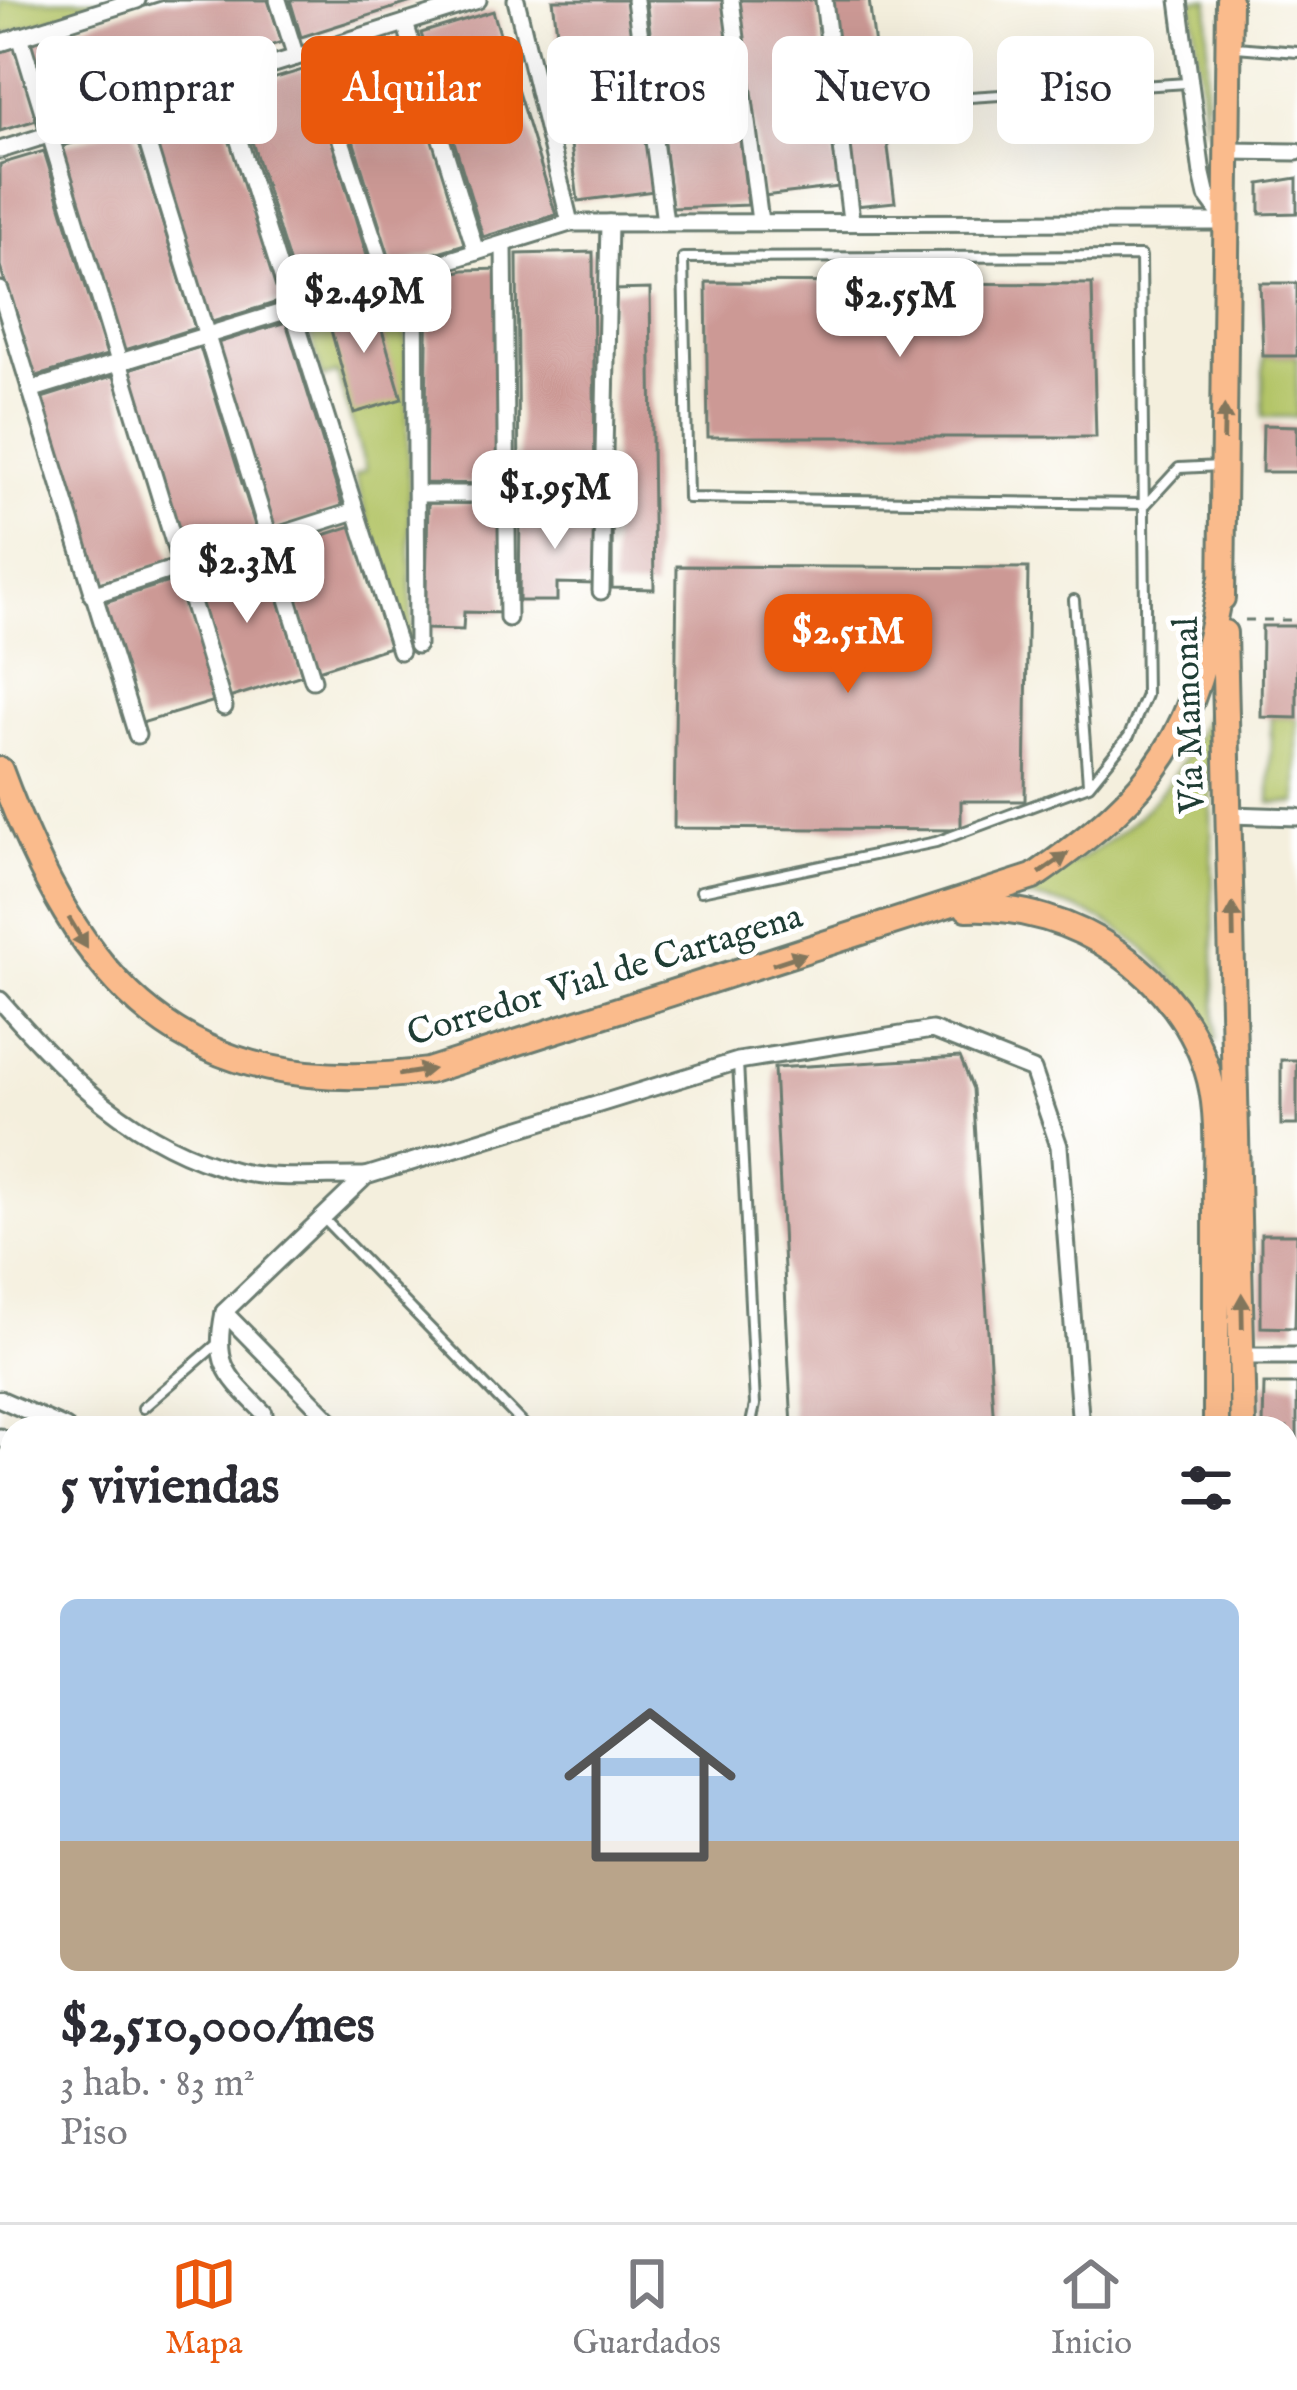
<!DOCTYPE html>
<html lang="es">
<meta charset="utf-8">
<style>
body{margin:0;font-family:"IM FELL English",serif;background:#f2f2f3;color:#2b2b33;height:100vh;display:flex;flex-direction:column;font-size:45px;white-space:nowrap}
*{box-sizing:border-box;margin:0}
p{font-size:39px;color:#7c7c81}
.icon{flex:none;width:66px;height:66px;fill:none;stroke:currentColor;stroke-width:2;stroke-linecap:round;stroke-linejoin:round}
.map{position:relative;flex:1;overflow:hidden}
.sheet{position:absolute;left:0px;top:1416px;width:1299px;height:807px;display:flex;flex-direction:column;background:#fff;border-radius:36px 36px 0 0;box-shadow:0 12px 48px #0002}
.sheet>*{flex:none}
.top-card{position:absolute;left:36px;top:36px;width:1227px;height:108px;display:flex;gap:24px}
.price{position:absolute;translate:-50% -102px;padding:0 27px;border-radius:24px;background:#fff;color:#222;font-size:39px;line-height:78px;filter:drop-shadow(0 3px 6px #0008)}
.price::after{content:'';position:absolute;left:50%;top:72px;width:36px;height:27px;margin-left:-18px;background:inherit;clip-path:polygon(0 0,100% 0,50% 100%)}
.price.active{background:#ea580c;color:#fff}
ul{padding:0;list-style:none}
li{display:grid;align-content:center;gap:24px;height:636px;padding:0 60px}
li+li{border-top:3px solid #e1e1e2}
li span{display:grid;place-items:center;height:372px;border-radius:18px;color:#555}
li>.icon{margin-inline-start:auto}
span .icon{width:216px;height:216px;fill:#fffc;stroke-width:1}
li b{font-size:51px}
h2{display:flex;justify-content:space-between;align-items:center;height:144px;padding:0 60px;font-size:51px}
.pill{padding:0 42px;border-radius:18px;background:#fff;box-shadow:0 12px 48px #0002;font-size:42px;line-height:108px}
.pill.active{background:#ea580c;color:#fff}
.menu{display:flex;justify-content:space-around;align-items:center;height:168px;border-top:3px solid #e1e1e2;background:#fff;font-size:33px;color:#7c7c81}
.menu a{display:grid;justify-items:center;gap:6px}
.menu .active{color:#ea580c}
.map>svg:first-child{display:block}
.green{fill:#b4c568;stroke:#6a814e;stroke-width:3}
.building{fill:#cc9995}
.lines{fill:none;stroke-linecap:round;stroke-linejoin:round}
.lane-casing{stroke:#6a7b6f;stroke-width:14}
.street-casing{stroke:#6a7b6f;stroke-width:21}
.primary-casing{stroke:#6a7b6f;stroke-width:30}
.path{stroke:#6a7b6f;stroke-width:3;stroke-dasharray:9 9;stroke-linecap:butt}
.lane{stroke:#fff;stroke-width:8}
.street{stroke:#fff;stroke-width:15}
.primary{stroke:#fabb8c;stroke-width:24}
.oneway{fill:#82765c}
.labels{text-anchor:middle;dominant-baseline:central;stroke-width:10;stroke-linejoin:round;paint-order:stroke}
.street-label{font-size:36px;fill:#1f3d34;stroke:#fff}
</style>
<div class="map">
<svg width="1297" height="2222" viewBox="0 0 1297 2222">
<rect width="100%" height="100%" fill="#fff"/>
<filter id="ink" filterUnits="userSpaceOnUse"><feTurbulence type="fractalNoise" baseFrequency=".00833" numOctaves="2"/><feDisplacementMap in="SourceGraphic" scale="24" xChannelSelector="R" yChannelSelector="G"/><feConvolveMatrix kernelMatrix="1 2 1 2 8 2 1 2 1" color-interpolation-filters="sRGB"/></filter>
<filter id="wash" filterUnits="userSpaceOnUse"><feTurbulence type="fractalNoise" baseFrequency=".004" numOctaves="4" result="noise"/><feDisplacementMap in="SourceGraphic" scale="48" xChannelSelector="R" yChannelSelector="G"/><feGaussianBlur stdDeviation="2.7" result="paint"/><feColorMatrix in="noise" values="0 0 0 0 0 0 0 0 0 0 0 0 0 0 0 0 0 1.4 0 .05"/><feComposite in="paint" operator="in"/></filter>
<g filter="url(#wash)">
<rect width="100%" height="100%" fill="#f4efdd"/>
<g class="green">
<polygon points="0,0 113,0 0,36"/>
<polygon points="1192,0 1209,0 1205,131"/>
<polygon points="405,283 412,647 404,650 355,475 366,470 337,373 323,378 304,313"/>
<rect x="1263" y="356" width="34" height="61"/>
<path d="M 1209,710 L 1216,1041 L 1213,1042 C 1176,958 1096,894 1001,897 C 1103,855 1165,814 1209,710 Z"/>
<polygon points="1271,717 1297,718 1297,803 1270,803"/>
</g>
<g id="blocks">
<g class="building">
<polygon points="164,0 268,0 282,42 52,115 30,42"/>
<polygon points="290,0 415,0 415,1 301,37"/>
<polygon points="553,0 630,0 654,191 578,201"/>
<polygon points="646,0 723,0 748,205 672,208"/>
<polygon points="739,0 816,0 839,187 763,196"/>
<polygon points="831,0 869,0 895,202 855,206"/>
<polygon points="493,11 556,215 483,237 421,33"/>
<polygon points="402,40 465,244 392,266 329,62"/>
<polygon points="17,47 40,119 0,131 0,52"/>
<polygon points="309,68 372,272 299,294 236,90"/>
<polygon points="218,97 281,301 209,323 146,119"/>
<polygon points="132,124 195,328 122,351 60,147"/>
<polygon points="44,151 107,355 34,377 0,266 0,164"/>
<polygon points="1297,178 1297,213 1260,214 1260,184"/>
<polygon points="593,252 595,484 519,485 517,254"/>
<polygon points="502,269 501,484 425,483 428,279 464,270"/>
<polygon points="706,282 1092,284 1096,437 708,437"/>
<polygon points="1260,283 1297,283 1297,356 1263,356"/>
<polygon points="650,289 654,589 612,588 613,290"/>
<polygon points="373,299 402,399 354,413 326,312"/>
<polygon points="286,322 343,508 271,530 214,344"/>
<polygon points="200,347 257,532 184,555 128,369"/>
<polygon points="115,375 172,561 99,583 42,398"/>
<polygon points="1263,425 1297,426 1297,472 1262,472"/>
<polygon points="428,503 504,504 502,613 464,612 463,630 425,629"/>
<polygon points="520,510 596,510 595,584 557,583 557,601 519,601"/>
<polygon points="352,526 390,647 318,670 280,549"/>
<polygon points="265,554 302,675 229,698 192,577"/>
<polygon points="677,566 1028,568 1025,801 961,801 961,830 674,828"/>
<polygon points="178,579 215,701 142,723 105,602"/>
<polygon points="1262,626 1297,626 1297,718 1261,717"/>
<polygon points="960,1057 973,1089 994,1428 792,1428 774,1068"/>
<rect x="1281" y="1060" width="16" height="65"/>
<polygon points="1261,1234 1297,1234 1295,1328 1261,1327"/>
<polygon points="1264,1384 1297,1384 1297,1555 1287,1555 1287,1428 1263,1428"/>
<polygon points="258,2211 275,2221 290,2211 300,2222 252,2222"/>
</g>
</g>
</g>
<g filter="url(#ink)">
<use href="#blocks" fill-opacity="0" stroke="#6a7b6f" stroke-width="3"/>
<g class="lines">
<defs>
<g id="lane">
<polyline points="1236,47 1297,52"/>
<polyline points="924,100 1187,83"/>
<polyline points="1074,600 1088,783"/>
<polyline points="701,891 936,842 1089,785 1129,736 1146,695 1141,256 683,258 688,498 1146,504 1179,468 1220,466"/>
<polyline points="738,1062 755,1405 750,1428"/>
<polyline points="322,1217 527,1428"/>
<polyline points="143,1408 217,1344"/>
<polyline points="265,1414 278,1428"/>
<polyline points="0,1748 12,1760"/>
<polyline points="1287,1828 1297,1828"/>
<polyline points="0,1914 12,1927"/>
<polyline points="0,2077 12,2089"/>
<polyline points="1287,2113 1297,2112"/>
<polyline points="1287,2151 1297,2147"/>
<polyline points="121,2211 130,2222"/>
<polyline points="566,2211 577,2222"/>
</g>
<g id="street">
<polyline points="278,0 296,57"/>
<polyline points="516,0 570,223"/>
<polyline points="635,0 665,222"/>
<polyline points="731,0 760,221"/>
<polyline points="824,0 851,220"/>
<polyline points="1179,0 1202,174 1207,196 1226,222"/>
<polyline points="405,23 476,252"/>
<polyline points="20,36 224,707"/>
<polyline points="0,43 137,0"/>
<polyline points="312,52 387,280"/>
<polyline points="221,84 400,651"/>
<polyline points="137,109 313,680"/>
<polyline points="0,150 478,0"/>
<polyline points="1227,151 1297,152"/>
<polyline points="504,245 508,618"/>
<polyline points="415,271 417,645"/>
<polyline points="0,290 137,735"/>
<polyline points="30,390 570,223 1226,222"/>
<polyline points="417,494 602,494"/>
<polyline points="601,591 609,223"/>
<polyline points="92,595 355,511"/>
<polyline points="1230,815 1297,817"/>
<path d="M 0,1000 C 66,1076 134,1145 236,1171 C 276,1181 326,1175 366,1176"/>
<polyline points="224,1312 338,1428"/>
<polyline points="1243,1356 1297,1356"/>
<polyline points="0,1399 66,1428"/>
<path d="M 264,1413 C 227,1375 213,1366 224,1312 L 366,1176 L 738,1061 L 932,1030 L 1033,1070 L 1059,1146 L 1081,1428"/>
<polyline points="0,1437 12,1444"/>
<polyline points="0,1482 12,1494"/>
<polyline points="0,1570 12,1582"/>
<polyline points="0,1647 12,1635"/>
<polyline points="743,2211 755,2222"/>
<polyline points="800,2211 811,2222"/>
<polyline points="829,2211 841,2222"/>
<polyline points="1125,2222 1248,2211"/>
</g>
<g id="primary">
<polyline points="1222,598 1229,0"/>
<polyline points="1224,633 1243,1428"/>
<path d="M 0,770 C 80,986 182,1103 428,1071 L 1033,877 C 1160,789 1195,735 1221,582"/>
<path d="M 967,908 C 1073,903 1183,975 1210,1080 C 1220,1120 1215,1167 1216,1208 C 1216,1281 1216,1355 1216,1428"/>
<polyline points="1251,2211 1252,2222"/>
<polyline points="1275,2211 1275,2222"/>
</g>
</defs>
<use href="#lane" class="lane-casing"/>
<use href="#street" class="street-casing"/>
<use href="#primary" class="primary-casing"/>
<polyline class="path" points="1245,620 1297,620"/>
<use href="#lane" class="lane"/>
<use href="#street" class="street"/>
<use href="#primary" class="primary"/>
</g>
<defs><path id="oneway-solid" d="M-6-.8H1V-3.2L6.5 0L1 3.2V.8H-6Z" transform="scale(3)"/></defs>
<g class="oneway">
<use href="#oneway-solid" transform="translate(1224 423) rotate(-89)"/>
<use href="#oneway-solid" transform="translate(1054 863) rotate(-35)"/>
<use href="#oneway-solid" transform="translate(1233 921) rotate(-91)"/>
<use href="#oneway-solid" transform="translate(78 933) rotate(59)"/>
<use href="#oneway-solid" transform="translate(789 959) rotate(-18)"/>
<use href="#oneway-solid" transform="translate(416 1072) rotate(-9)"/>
<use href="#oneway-solid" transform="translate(1242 1311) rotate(-91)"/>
</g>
</g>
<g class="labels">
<g class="street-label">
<text transform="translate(1190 715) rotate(-92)">Vía Mamonal</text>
<text transform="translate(605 976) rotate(-17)">Corredor Vial de Cartagena</text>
</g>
</g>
</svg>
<b class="price" style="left:364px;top:356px">$2.49M</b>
<b class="price" style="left:900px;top:360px">$2.55M</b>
<b class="price" style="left:555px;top:552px">$1.95M</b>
<b class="price" style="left:247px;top:626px">$2.3M</b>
<b class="price active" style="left:848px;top:696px">$2.51M</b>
<div class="top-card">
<a class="pill">Comprar</a>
<a class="pill active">Alquilar</a>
<a class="pill">Filtros</a>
<a class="pill">Nuevo</a>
<a class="pill">Piso</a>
</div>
<section class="sheet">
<h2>5 viviendas<svg class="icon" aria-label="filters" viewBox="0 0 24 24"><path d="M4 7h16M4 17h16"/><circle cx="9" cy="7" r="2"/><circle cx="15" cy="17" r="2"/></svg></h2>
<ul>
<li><span style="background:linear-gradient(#a9c7e8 65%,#b9a48a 0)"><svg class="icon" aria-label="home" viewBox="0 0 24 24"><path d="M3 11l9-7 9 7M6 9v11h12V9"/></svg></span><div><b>$2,510,000/mes</b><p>3 hab. · 83 m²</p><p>Piso</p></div></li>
</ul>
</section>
</div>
<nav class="menu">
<a class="active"><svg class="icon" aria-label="map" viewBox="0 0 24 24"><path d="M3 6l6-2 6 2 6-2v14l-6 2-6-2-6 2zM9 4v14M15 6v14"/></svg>Mapa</a>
<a><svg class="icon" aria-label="saved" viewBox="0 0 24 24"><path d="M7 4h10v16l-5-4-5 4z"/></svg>Guardados</a>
<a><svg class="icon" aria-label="home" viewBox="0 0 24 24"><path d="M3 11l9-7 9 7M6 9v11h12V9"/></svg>Inicio</a>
</nav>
